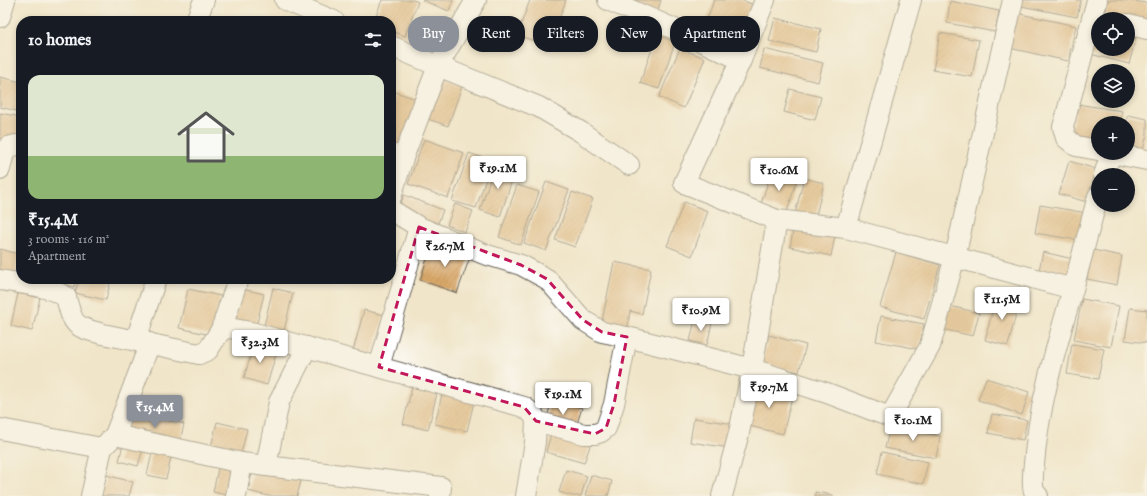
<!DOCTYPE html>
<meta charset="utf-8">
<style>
body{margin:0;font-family:"IM FELL English",serif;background:#242831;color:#f1f3f6;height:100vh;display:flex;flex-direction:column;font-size:15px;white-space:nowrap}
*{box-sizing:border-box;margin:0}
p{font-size:13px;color:#9ea1a6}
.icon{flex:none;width:22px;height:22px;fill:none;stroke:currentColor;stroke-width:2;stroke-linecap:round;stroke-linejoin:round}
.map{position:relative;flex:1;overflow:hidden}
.sheet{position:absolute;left:16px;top:16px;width:380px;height:268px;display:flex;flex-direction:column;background:#171b24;border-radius:16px;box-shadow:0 2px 6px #0003}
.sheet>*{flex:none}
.top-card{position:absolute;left:408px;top:16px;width:380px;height:36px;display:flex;gap:8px}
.buttons{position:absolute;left:1091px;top:12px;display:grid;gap:8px}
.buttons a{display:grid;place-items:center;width:44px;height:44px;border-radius:50%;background:#171b24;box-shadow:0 2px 6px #0003;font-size:20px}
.price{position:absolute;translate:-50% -34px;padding:0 9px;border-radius:4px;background:#fff;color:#222;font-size:13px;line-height:26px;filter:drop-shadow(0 1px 2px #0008)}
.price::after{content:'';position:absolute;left:50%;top:24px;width:12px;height:9px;margin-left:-6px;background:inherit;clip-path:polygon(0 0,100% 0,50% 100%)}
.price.selected{background:#8c9099;color:#fff}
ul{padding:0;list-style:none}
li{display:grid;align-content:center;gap:8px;height:212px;padding:0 12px}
li span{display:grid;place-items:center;height:124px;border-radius:12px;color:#555}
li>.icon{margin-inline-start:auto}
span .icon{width:72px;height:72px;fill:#fffc;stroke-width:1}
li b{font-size:17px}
h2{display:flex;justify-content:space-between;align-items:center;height:48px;padding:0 12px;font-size:17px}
.chip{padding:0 14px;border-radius:16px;background:#171b24;box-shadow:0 2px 6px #0003;font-size:14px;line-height:36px}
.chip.selected{background:#8c9099;color:#fff}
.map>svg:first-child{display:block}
.building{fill:url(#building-hatch)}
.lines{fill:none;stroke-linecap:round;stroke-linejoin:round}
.minor-casing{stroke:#666259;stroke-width:22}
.minor{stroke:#fff;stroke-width:20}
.marked{fill:none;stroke:#c2185b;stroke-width:3;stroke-dasharray:8 5;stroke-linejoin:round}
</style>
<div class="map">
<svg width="1147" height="496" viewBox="0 0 1147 496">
<defs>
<pattern id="building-hatch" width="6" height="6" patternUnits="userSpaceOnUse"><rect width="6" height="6" fill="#d8a769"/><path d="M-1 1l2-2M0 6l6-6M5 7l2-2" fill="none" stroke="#b98f5a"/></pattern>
</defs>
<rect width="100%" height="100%" fill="#fff"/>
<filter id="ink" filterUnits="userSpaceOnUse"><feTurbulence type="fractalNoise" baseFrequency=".025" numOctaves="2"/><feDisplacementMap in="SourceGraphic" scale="8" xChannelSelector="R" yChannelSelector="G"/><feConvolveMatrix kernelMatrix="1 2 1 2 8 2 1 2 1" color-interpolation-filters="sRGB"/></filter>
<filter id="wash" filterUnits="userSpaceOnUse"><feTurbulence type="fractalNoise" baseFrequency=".012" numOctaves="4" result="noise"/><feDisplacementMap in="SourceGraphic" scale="16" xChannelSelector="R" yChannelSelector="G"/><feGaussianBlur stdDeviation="0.9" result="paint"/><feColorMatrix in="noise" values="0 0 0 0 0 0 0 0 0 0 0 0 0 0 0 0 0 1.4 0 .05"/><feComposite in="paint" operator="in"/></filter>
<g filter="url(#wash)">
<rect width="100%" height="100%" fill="#f0e5c9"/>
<g id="blocks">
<g class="building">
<polygon points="382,0 413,0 418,2 405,36 391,31 391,21 374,21"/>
<polygon points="422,0 453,0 449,11"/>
<polygon points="530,0 566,0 549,46 517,35"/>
<polygon points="621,0 661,0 657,13"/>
<polygon points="714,0 741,0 754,5 740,44 703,31"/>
<polygon points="1022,0 1081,0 1077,17 1021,6"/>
<polygon points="1108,0 1125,0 1147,3 1147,23 1105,17"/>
<polygon points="950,1 999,11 995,32 947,23"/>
<polygon points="1016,13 1076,26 1068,61 1009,48"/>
<polygon points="775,18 821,29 816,52 769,41"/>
<polygon points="1098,29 1098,49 1128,49 1128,36 1136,38 1129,64 1090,54"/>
<polygon points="940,33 979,40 972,77 933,70"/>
<polygon points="657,35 675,42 659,89 640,83"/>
<polygon points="680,48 705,58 684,108 659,97"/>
<polygon points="764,49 823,63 818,82 760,68"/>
<polygon points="0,77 21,82 21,112 0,107"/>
<polygon points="439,78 462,86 448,126 425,118"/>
<polygon points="790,89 821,97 815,120 784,112"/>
<polygon points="395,92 420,100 405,148 391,144 391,106"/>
<polygon points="1077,104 1122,111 1120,123 1098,123 1098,139 1071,135"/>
<polygon points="0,113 21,117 21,144 0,140"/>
<polygon points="1128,115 1147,119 1147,134 1143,150 1128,147 1128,123 1126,123"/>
<polygon points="424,139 464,153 448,198 408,184"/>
<polygon points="469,153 492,161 476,208 452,201"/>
<polygon points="1069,161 1096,169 1087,202 1059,194"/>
<polygon points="495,164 515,171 500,217 480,210"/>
<polygon points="771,172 797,180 787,212 761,204"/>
<polygon points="804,178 824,183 815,219 795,214"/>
<polygon points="546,182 569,190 546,251 524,243"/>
<polygon points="517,185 539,192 521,245 499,237"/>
<polygon points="572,192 593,199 575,247 555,240"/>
<polygon points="404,195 443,210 435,231 396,216"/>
<polygon points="684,202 708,211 692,256 667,246"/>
<polygon points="455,204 473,211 465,232 447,225"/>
<polygon points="1040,205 1087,213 1083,241 1035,233"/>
<polygon points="794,226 835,236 831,256 790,247"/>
<polygon points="432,244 470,257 457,293 420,280"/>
<polygon points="0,249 19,254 14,279 0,275"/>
<polygon points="1093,250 1122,256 1117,285 1087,279"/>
<polygon points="896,252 940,265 924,319 880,307"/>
<polygon points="1043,252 1073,259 1068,285 1037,279"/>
<polygon points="614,262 651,269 642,314 630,311 627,331 601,326"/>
<polygon points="47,279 76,279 74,287 46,280"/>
<polygon points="79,279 111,279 106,300 75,293"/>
<polygon points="273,288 293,293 282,339 262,334"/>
<polygon points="188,289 221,296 211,335 179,328"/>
<polygon points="242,289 264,294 256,327 234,322"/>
<polygon points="18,293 40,298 32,331 11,326"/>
<polygon points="996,297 1019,302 1008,346 985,340"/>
<polygon points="1082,299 1119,306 1111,347 1074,340"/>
<polygon points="946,305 979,313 973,336 941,329"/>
<polygon points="1130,308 1147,310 1147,343 1125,340"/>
<polygon points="364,310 384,315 371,360 352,355"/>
<polygon points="881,316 924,324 919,349 876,341"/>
<polygon points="695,320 712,323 707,345 690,341"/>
<polygon points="769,335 806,345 799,372 762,363"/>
<polygon points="254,344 277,351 267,385 244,378"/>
<polygon points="1072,344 1104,349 1098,379 1067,374"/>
<polygon points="986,378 1029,392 1022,415 978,400"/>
<polygon points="755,384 793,393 783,434 745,425"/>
<polygon points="412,387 437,393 428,430 403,424"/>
<polygon points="442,394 474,402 467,431 435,424"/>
<polygon points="552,399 582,408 574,433 545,425"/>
<polygon points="131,413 184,424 179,446 126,434"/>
<polygon points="992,414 1027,420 1023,440 988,433"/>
<polygon points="694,418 734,424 730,448 690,442"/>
<polygon points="217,422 247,429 241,454 211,447"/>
<polygon points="890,426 940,436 936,458 885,448"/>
<polygon points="552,431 591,443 584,463 546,452"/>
<polygon points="123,444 143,449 138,466 119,461"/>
<polygon points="153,449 172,454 166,479 147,475"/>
<polygon points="882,452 928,462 923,484 877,474"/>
<polygon points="219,464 237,468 230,496 213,492"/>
<polygon points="253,469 301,481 297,496 268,496 248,491"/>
<polygon points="566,470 587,476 581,496 572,496 559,492"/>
<polygon points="106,475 133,482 129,496 101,496"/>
<polygon points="591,475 612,481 608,496 585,496"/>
<polygon points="815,492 833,495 833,496 815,496"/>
</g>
</g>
</g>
<g filter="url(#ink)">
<use href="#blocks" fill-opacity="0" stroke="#666259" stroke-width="1"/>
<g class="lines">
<defs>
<g id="minor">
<polyline points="285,0 334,21"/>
<polyline points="608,0 686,34 741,60 765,0"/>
<polyline points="1097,0 1063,127 1066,138 1076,146 1098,150"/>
<polyline points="0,17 5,0"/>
<polyline points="196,21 204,0"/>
<polyline points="1128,24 1147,29"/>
<polyline points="391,46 438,66 539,107 581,132 629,165"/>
<polyline points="741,60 684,183 777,220 846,228 1073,289 1098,196"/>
<polyline points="391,154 403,158 391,197"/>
<polyline points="403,158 438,66 476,0"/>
<polyline points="0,169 4,153 8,147 16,145 21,146"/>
<polyline points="1104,175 1111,153 1147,160"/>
<polyline points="391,210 419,227 484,254 521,265 547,279 583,320 602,332 627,337 752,369 739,433 722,496"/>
<polyline points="777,220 752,369 827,393 890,417 930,346 955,257 1013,0"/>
<polyline points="846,228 911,0"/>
<path d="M 0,280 C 22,284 47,285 66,297 C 73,326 75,327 103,334 L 199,354 L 208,350 L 221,330 L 229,328 L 251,332 L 524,407 L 533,414 L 536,421 L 535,442 L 526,496"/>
<polyline points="221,330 238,279"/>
<polyline points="136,340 156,279"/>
<polyline points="379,367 419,227"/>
<polyline points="536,421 584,434 595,434 601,432 606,428 614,404 627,337"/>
<polyline points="0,429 102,448"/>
<polyline points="115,435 242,463 441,487 440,496"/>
<polyline points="266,466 279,402 307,347"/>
<polyline points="91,496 102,448 115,435 150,343"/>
<polyline points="236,496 242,463"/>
<path d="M 1038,496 C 1036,494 1035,493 1034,491 C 1032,486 1033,470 1034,464 C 1039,403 1056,348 1073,289"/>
</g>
</defs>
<use href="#minor" class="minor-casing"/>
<use href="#minor" class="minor"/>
</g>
</g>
<path d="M0 0H1147V496H0ZM 419,227 L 521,265 L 547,279 L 583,320 L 602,332 L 627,337 L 614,404 L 606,428 L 595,434 L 536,421 L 524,407 L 379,367 Z" fill="#f0e5c9" fill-opacity=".55" fill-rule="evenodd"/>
<path class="marked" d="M 419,227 L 521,265 L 547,279 L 583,320 L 602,332 L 627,337 L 614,404 L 606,428 L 595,434 L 536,421 L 524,407 L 379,367 Z"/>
</svg>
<div class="buttons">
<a><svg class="icon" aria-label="locate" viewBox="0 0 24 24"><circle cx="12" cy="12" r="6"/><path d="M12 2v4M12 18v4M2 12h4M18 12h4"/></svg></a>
<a><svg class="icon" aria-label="layers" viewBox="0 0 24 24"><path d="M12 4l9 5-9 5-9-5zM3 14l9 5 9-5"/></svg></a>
<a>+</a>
<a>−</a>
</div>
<b class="price" style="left:498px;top:190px">₹19.1M</b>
<b class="price" style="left:779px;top:192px">₹10.6M</b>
<b class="price" style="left:445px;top:268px">₹26.7M</b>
<b class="price" style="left:1002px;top:321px">₹11.5M</b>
<b class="price" style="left:701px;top:332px">₹10.9M</b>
<b class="price" style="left:260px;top:364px">₹32.3M</b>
<b class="price" style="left:769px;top:409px">₹19.7M</b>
<b class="price" style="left:563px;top:416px">₹19.1M</b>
<b class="price selected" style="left:155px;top:429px">₹15.4M</b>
<b class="price" style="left:913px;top:442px">₹10.1M</b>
<div class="top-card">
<a class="chip selected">Buy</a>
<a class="chip">Rent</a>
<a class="chip">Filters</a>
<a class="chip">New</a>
<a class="chip">Apartment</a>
</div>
<section class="sheet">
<h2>10 homes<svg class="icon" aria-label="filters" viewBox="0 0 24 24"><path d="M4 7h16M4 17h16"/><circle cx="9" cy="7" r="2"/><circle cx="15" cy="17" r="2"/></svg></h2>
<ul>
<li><span style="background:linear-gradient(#dfe7d0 65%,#8fb573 0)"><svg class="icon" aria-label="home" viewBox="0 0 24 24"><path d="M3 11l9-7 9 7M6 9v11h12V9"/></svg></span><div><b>₹15.4M</b><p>3 rooms · 116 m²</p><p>Apartment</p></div></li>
</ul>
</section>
</div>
